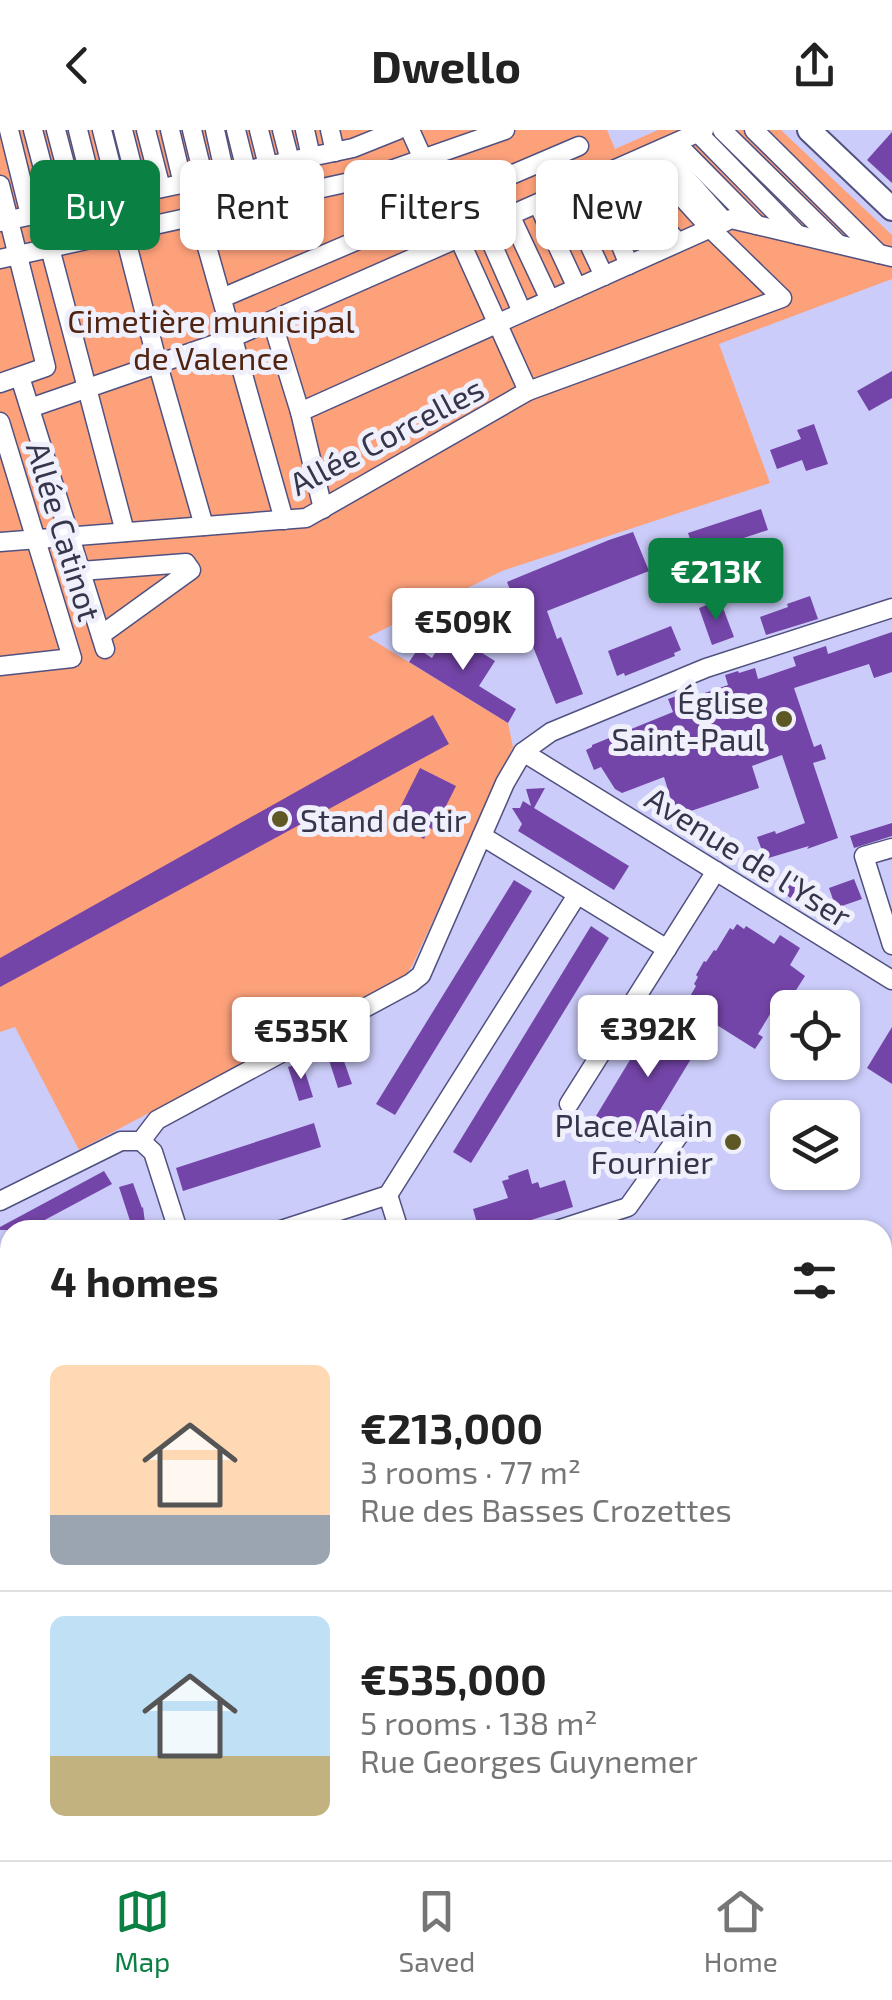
<!DOCTYPE html>
<meta charset="utf-8">
<style>
body{margin:0;font-family:"Exo 2",sans-serif;background:#f6f6f6;color:#222;height:100vh;display:flex;flex-direction:column;font-size:38px;white-space:nowrap}
*{box-sizing:border-box;margin:0}
p{font-size:32px;color:#767676}
.icon{flex:none;width:55px;height:55px;fill:none;stroke:currentColor;stroke-width:2;stroke-linecap:round;stroke-linejoin:round}
.map{position:relative;flex:1;overflow:hidden}
.details{position:absolute;left:0px;top:1090px;width:892px;height:640px;display:flex;flex-direction:column;background:#fff;border-radius:30px 30px 0 0;box-shadow:0 2px 8px #0004}
.details>*{flex:none}
.banner{position:absolute;left:30px;top:30px;width:832px;height:90px;display:flex;gap:20px}
.buttons{position:absolute;left:770px;top:860px;display:grid;gap:20px}
.buttons a{display:grid;place-items:center;width:90px;height:90px;border-radius:15px;background:#fff;box-shadow:0 2px 8px #0004;font-size:50px}
.price{position:absolute;translate:-50% -85px;padding:0 22px;border-radius:10px;background:#fff;color:#222;font-size:32px;line-height:65px;filter:drop-shadow(0 2px 5px #0008)}
.price::after{content:'';position:absolute;left:50%;top:60px;width:30px;height:22px;margin-left:-15px;background:inherit;clip-path:polygon(0 0,100% 0,50% 100%)}
.price.active{background:#0b8043;color:#fff}
ul{padding:0;list-style:none}
li{display:flex;align-items:center;gap:30px;height:250px;padding:0 50px}
li+li{border-top:2px solid #e0e0e0}
li span{display:grid;place-items:center;flex:none;width:280px;height:200px;border-radius:15px;color:#555}
li>.icon{margin-inline-start:auto}
span .icon{width:120px;height:120px;fill:#fffc;stroke-width:1}
li b{font-size:42px}
h2{display:flex;justify-content:space-between;align-items:center;height:120px;padding:0 50px;font-size:42px}
.chip{padding:0 35px;border-radius:15px;background:#fff;box-shadow:0 2px 8px #0004;font-size:35px;line-height:90px}
.chip.active{background:#0b8043;color:#fff}
header{display:flex;justify-content:space-between;align-items:center;height:130px;padding:0 50px;background:#fff;font-size:45px;font-weight:700}
.tab-bar{display:flex;justify-content:space-around;align-items:center;height:140px;border-top:2px solid #e0e0e0;background:#fff;font-size:28px;color:#767676}
.tab-bar a{display:grid;justify-items:center;gap:5px}
.tab-bar .active{color:#0b8043}
.map>svg:first-child{display:block}
.green{fill:#fda17b}
.building{fill:#7445a8}
.lines{fill:none;stroke-linecap:round;stroke-linejoin:round}
.minor-casing{stroke:#515180;stroke-width:21}
.major-casing{stroke:#515180;stroke-width:26}
.minor{stroke:#fff;stroke-width:18}
.major{stroke:#fff;stroke-width:22}
.poi-dot{fill:#5d5824;stroke:#f0f0fc;stroke-width:4}
.labels{text-anchor:middle;dominant-baseline:central;stroke-width:10;stroke-linejoin:round;paint-order:stroke}
.park-label{font-size:32px;fill:#502410;stroke:#f0f0fc}
.street-label{font-size:32px;fill:#35354b;stroke:#f0f0fc}
.poi-label{font-size:32px;fill:#35354b;stroke:#f0f0fc;text-anchor:end}
</style>
<header><svg class="icon" aria-label="back" viewBox="0 0 24 24"><path d="M15 5l-7 7 7 7"/></svg>Dwello<svg class="icon" aria-label="share" viewBox="0 0 24 24"><path d="M12 15V3M7 8l5-5 5 5M5 13v7h14v-7"/></svg></header>
<div class="map">
<svg width="892" height="1730" viewBox="0 0 892 1730">
<rect width="100%" height="100%" fill="#cbccf9"/>
<g class="green">
<polygon points="0,0 607,0 615,19 658,0 781,0 892,105 892,149 719,214 770,353 502,441 368,507 508,593 513,617 412,836 403,849 79,1020 15,897 0,902"/>
<polygon points="883,1164 892,1170 892,1730 830,1730 827,1720 882,1720"/>
</g>
<g class="building">
<polygon points="892,2 892,53 867,30"/>
<polygon points="892,241 892,268 869,281 857,261"/>
<polygon points="814,294 828,334 806,341 802,330 777,339 770,320 801,309 797,300"/>
<polygon points="761,379 768,400 695,424 688,403"/>
<polygon points="633,402 649,441 547,481 557,509 561,507 583,564 556,574 507,452 609,410"/>
<polygon points="810,466 818,489 766,505 760,487 788,477 787,474"/>
<polygon points="720,470 734,507 712,515 699,478"/>
<polygon points="671,496 681,520 674,523 675,526 625,546 624,543 617,546 608,521"/>
<polygon points="448,502 495,531 479,556 516,579 508,593 409,532 418,519 432,528"/>
<polygon points="892,502 892,542 874,548 869,534 794,558 814,617 821,614 826,629 813,633 838,708 807,719 809,716 765,729 757,707 775,701 776,704 805,693 782,625 752,636 759,658 676,686 664,647 622,663 615,659 601,637 594,640 586,620 592,617 592,615 673,582 668,569 685,563 687,569 728,555 725,545 738,541 739,543 755,538 758,549 796,536 793,527 826,516 828,524"/>
<polygon points="433,585 449,614 0,857 0,828"/>
<polygon points="420,638 456,656 441,686 452,692 445,706 430,698 424,709 410,701 415,690 398,682"/>
<polygon points="545,658 534,678 629,736 614,760 518,701 522,694 512,678 520,678 523,671 531,676 526,659"/>
<polygon points="892,693 892,706 854,718 850,706"/>
<polygon points="790,746 820,764 811,780 781,762"/>
<polygon points="854,749 862,769 836,778 829,758"/>
<polygon points="514,750 532,761 395,985 376,974"/>
<polygon points="737,794 744,799 746,796 774,814 780,805 800,818 790,835 805,846 791,868 786,865 776,883 772,881 758,904 763,907 755,919 685,875 696,856 694,854 698,847 696,845 704,831 706,832 714,820 716,821 730,798 733,800"/>
<polygon points="591,796 609,808 471,1033 453,1022"/>
<polygon points="656,887 700,914 640,1013 596,986"/>
<polygon points="892,897 892,954 867,938"/>
<polygon points="340,920 352,954 338,958 327,924"/>
<polygon points="302,932 313,967 299,971 288,937"/>
<polygon points="314,993 321,1017 183,1061 176,1038"/>
<polygon points="528,1039 532,1054 538,1052 540,1058 565,1050 573,1077 499,1100 479,1100 473,1079 508,1068 502,1051 509,1049 508,1046"/>
<polygon points="104,1041 112,1054 26,1100 0,1100 0,1097"/>
<polygon points="133,1053 142,1078 143,1077 146,1100 133,1100 119,1057"/>
</g>
<g class="lines">
<defs>
<g id="minor">
<polyline points="9,0 30,85"/>
<polyline points="33,0 54,80"/>
<polyline points="56,0 76,76"/>
<polyline points="78,0 96,72"/>
<polyline points="102,0 119,67"/>
<polyline points="123,0 139,63"/>
<polyline points="146,0 161,58"/>
<polyline points="170,0 183,54"/>
<polyline points="192,0 204,49"/>
<polyline points="215,0 225,45"/>
<polyline points="236,0 246,40"/>
<polyline points="259,0 268,36"/>
<polyline points="282,0 290,31"/>
<polyline points="305,0 311,27"/>
<polyline points="330,0 335,22"/>
<polyline points="410,0 528,261"/>
<polyline points="722,0 838,114"/>
<polyline points="754,0 879,124"/>
<polyline points="698,3 798,105"/>
<polyline points="676,13 757,95"/>
<polyline points="661,20 725,92"/>
<polyline points="617,40 633,63 678,112"/>
<polyline points="594,50 629,135"/>
<polyline points="0,55 46,237 0,253"/>
<polyline points="565,63 604,146"/>
<polyline points="538,74 577,158"/>
<polyline points="639,77 657,122"/>
<polyline points="198,85 284,390"/>
<polyline points="511,87 550,170"/>
<polyline points="0,92 353,18 398,0"/>
<polyline points="485,98 522,182"/>
<polyline points="124,102 158,235 204,396"/>
<polyline points="50,118 125,402"/>
<polyline points="0,129 368,48 505,0"/>
<polyline points="222,168 579,16"/>
<polyline points="272,191 300,282 323,379"/>
<polyline points="20,247 105,519"/>
<polyline points="30,278 227,210 704,0"/>
<polyline points="300,282 731,89 892,127"/>
<polyline points="0,292 72,528 0,536"/>
<polyline points="0,412 306,388 528,261 782,168 710,98 645,27"/>
<polyline points="81,441 186,433 191,440 101,505"/>
<polyline points="523,622 892,850"/>
<polyline points="482,706 667,819"/>
<polyline points="892,718 864,726 892,815"/>
<polyline points="569,974 716,741"/>
<polyline points="141,1011 157,990 411,853 421,845 505,653 523,622 551,602 706,538 892,478"/>
<polyline points="141,1011 153,1022 178,1100"/>
<polyline points="388,1065 399,1100"/>
<polyline points="0,1071 121,1011 141,1011"/>
<polyline points="281,1100 388,1065 577,765"/>
<polyline points="557,1100 628,1077 687,994"/>
<polyline points="0,1457 10,1453"/>
<polyline points="476,1720 480,1730"/>
<polyline points="501,1720 504,1730"/>
<polyline points="249,1730 280,1720"/>
</g>
<g id="major">
<polyline points="809,0 892,79"/>
<polyline points="0,1223 10,1256"/>
<polyline points="0,1280 10,1310"/>
<polyline points="142,1720 146,1730"/>
<polyline points="166,1720 171,1730"/>
</g>
</defs>
<use href="#minor" class="minor-casing"/>
<use href="#major" class="major-casing"/>
<use href="#minor" class="minor"/>
<use href="#major" class="major"/>
</g>
<g class="poi-dot">
<circle cx="784" cy="589" r="10"/>
<circle cx="280" cy="689" r="10"/>
<circle cx="733" cy="1012" r="10"/>
</g>
<g class="labels">
<g class="park-label">
<text x="211" y="190">Cimetière municipal<tspan x="211" dy="37">de Valence</tspan></text>
</g>
<g class="street-label">
<text transform="translate(386 305) rotate(-28)">Allée Corcelles</text>
<text transform="translate(65 401) rotate(73)">Allée Catinot</text>
<text transform="translate(749 726) rotate(32)">Avenue de l'Yser</text>
</g>
<g class="poi-label">
<text x="764" y="571">Église<tspan x="764" dy="37">Saint-Paul</tspan></text>
<text x="300" y="689" text-anchor="start">Stand de tir</text>
<text x="713" y="994">Place Alain<tspan x="713" dy="37">Fournier</tspan></text>
</g>
</g>
</svg>
<div class="buttons">
<a><svg class="icon" aria-label="locate" viewBox="0 0 24 24"><circle cx="12" cy="12" r="6"/><path d="M12 2v4M12 18v4M2 12h4M18 12h4"/></svg></a>
<a><svg class="icon" aria-label="layers" viewBox="0 0 24 24"><path d="M12 4l9 5-9 5-9-5zM3 14l9 5 9-5"/></svg></a>
</div>
<b class="price active" style="left:716px;top:493px">€213K</b>
<b class="price" style="left:463px;top:543px">€509K</b>
<b class="price" style="left:648px;top:950px">€392K</b>
<b class="price" style="left:301px;top:952px">€535K</b>
<div class="banner">
<a class="chip active">Buy</a>
<a class="chip">Rent</a>
<a class="chip">Filters</a>
<a class="chip">New</a>
</div>
<section class="details">
<h2>4 homes<svg class="icon" aria-label="filters" viewBox="0 0 24 24"><path d="M4 7h16M4 17h16"/><circle cx="9" cy="7" r="2"/><circle cx="15" cy="17" r="2"/></svg></h2>
<ul>
<li><span style="background:linear-gradient(#ffd9b3 75%,#9aa5b1 0)"><svg class="icon" aria-label="home" viewBox="0 0 24 24"><path d="M3 11l9-7 9 7M6 9v11h12V9"/></svg></span><div><b>€213,000</b><p>3 rooms · 77 m²</p><p>Rue des Basses Crozettes</p></div></li>
<li><span style="background:linear-gradient(#bfe0f5 70%,#c2b280 0)"><svg class="icon" aria-label="home" viewBox="0 0 24 24"><path d="M3 11l9-7 9 7M6 9v11h12V9"/></svg></span><div><b>€535,000</b><p>5 rooms · 138 m²</p><p>Rue Georges Guynemer</p></div></li>
</ul>
</section>
</div>
<nav class="tab-bar">
<a class="active"><svg class="icon" aria-label="map" viewBox="0 0 24 24"><path d="M3 6l6-2 6 2 6-2v14l-6 2-6-2-6 2zM9 4v14M15 6v14"/></svg>Map</a>
<a><svg class="icon" aria-label="saved" viewBox="0 0 24 24"><path d="M7 4h10v16l-5-4-5 4z"/></svg>Saved</a>
<a><svg class="icon" aria-label="home" viewBox="0 0 24 24"><path d="M3 11l9-7 9 7M6 9v11h12V9"/></svg>Home</a>
</nav>
